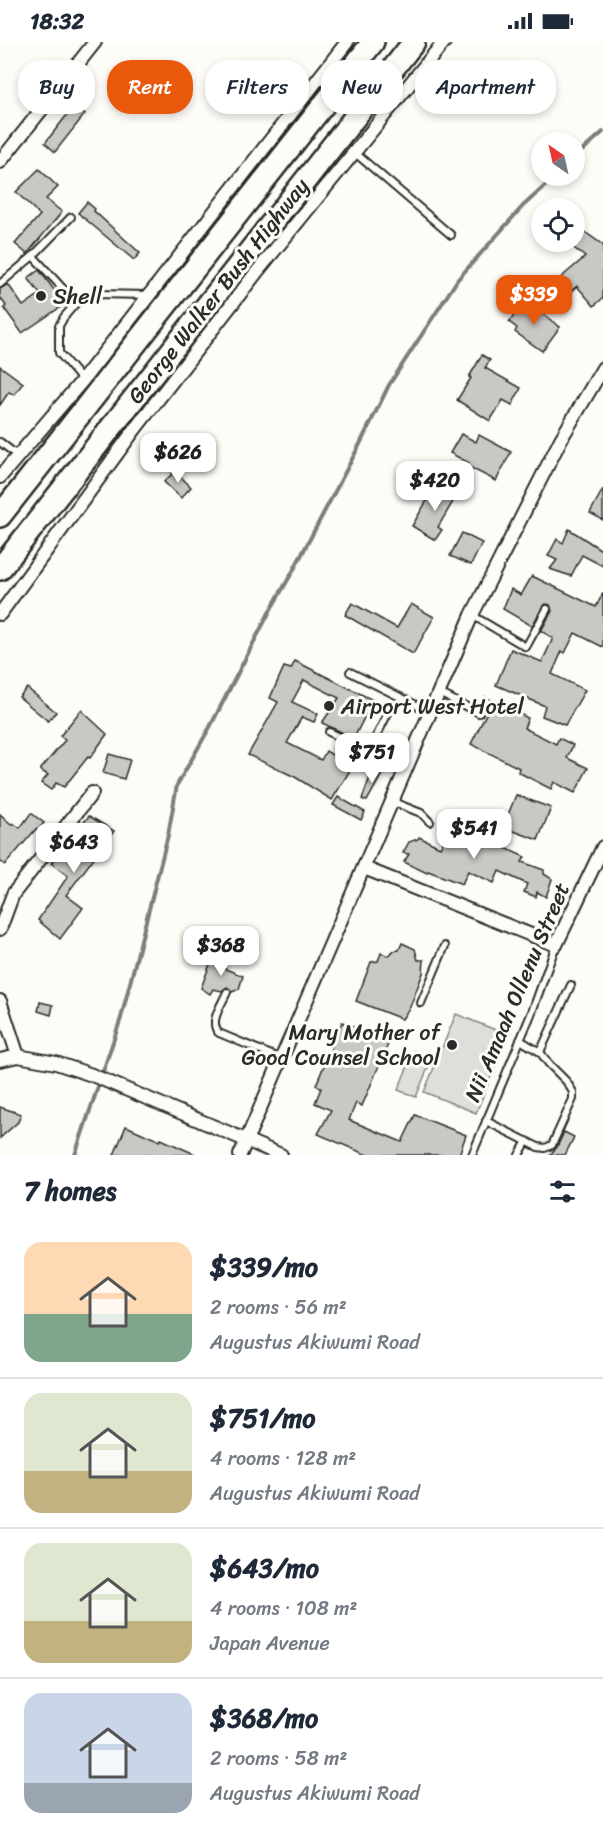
<!DOCTYPE html>
<meta charset="utf-8">
<style>
body{margin:0;font-family:Sriracha,sans-serif;background:#f6f6f7;color:#1f2937;height:100vh;display:flex;flex-direction:column;font-size:22px;white-space:nowrap}
*{box-sizing:border-box;margin:0}
p{font-size:20px;color:#747a83}
.icon{flex:none;width:33px;height:33px;fill:none;stroke:currentColor;stroke-width:2;stroke-linecap:round;stroke-linejoin:round}
.map{position:relative;height:1113px;overflow:hidden}
.panel{display:flex;flex-direction:column;background:#fff;flex:1}
.panel>*{flex:none}
.hud{position:absolute;left:18px;top:18px;width:567px;height:54px;display:flex;gap:12px}
.needle{width:39px;rotate:326deg}
.fabs{position:absolute;left:531px;top:90px;display:grid;gap:12px}
.fabs a{display:grid;place-items:center;width:54px;height:54px;border-radius:50%;background:#fff;box-shadow:0 3px 9px #0003;font-size:30px}
.price{position:absolute;translate:-50% -51px;padding:0 14px;border-radius:12px;background:#fff;color:#222;font-size:20px;line-height:39px;filter:drop-shadow(0 2px 3px #0008)}
.price::after{content:'';position:absolute;left:50%;top:36px;width:18px;height:14px;margin-left:-9px;background:inherit;clip-path:polygon(0 0,100% 0,50% 100%)}
.price.selected{background:#ea580c;color:#fff}
ul{padding:0;list-style:none}
li{display:flex;align-items:center;gap:18px;height:150px;padding:0 24px}
li+li{border-top:2px solid #e0e1e3}
li span{display:grid;place-items:center;flex:none;width:168px;height:120px;border-radius:18px;color:#555}
li>.icon{margin-inline-start:auto}
span .icon{width:72px;height:72px;fill:#fffc;stroke-width:1}
li b{font-size:26px}
h2{display:flex;justify-content:space-between;align-items:center;height:72px;padding:0 24px;font-size:26px}
.tag{padding:0 21px;border-radius:24px;background:#fff;box-shadow:0 3px 9px #0003;font-size:21px;line-height:54px}
.tag.selected{background:#ea580c;color:#fff}
.status{display:flex;justify-content:space-between;align-items:center;height:42px;padding:0 30px;background:#fff;direction:ltr}
.status svg{height:16px;fill:currentColor}
.map>svg:first-child{display:block}
.green{fill:#dfdeda;stroke:#858482;stroke-width:1.5}
.lines{fill:none;stroke-linecap:round;stroke-linejoin:round}
.stream{stroke:#7e7d7b;stroke-width:4}
.building{fill:#c9c8c4;stroke:#2b2b2b;stroke-width:1.5}
.service-casing{stroke:#2b2b2b;stroke-width:10}
.minor-casing{stroke:#2b2b2b;stroke-width:16}
.trunk-casing{stroke:#2b2b2b;stroke-width:26}
.service{stroke:#fdfcf7;stroke-width:6}
.minor{stroke:#fdfcf7;stroke-width:12}
.trunk{stroke:#fdfcf7;stroke-width:21}
.poi-dot{fill:#2b2b2b;stroke:#fdfcf7;stroke-width:2}
.labels{text-anchor:middle;dominant-baseline:central;stroke-width:6;stroke-linejoin:round;paint-order:stroke}
.street-label{font-size:22px;fill:#2b2b2b;stroke:#fdfcf7}
.poi-label{font-size:22px;fill:#2b2b2b;stroke:#fdfcf7;text-anchor:start}
</style>
<div class="status"><b>18:32</b><svg viewBox="0 0 49 12"><path d="M0 12V9h3v3zM5 12V6h3v6zM10 12V3h3v9zM15 12V0h3v12zM26 1h20v11H26zM47 4h2v5h-2z"/></svg></div>
<div class="map">
<svg width="603" height="1113" viewBox="0 0 603 1113">
<rect width="100%" height="100%" fill="#fdfcf7"/>
<filter id="ink" filterUnits="userSpaceOnUse"><feTurbulence type="fractalNoise" baseFrequency=".0167" numOctaves="2"/><feDisplacementMap in="SourceGraphic" scale="12" xChannelSelector="R" yChannelSelector="G"/><feConvolveMatrix kernelMatrix="1 2 1 2 8 2 1 2 1" color-interpolation-filters="sRGB"/></filter>
<g filter="url(#ink)">
<g class="green">
<polygon points="456,972 508,993 476,1071 424,1050"/>
<polygon points="414,1009 432,1016 416,1055 398,1048"/>
</g>
<g class="lines">
<g class="stream">
<polyline points="574,116 603,90"/>
<polyline points="75,1113 121,976 168,793 177,743 210,685 271,567 293,529 360,402 389,343 458,237 523,164 556,134"/>
</g>
</g>
<g class="building">
<polygon points="74,64 85,72 55,110 45,101"/>
<polygon points="39,127 58,145 46,157 62,170 27,212 15,202 40,173 16,150"/>
<polygon points="87,160 95,167 94,169 140,211 134,218 78,171"/>
<polygon points="582,188 603,203 603,256 594,264 577,244 562,257 551,244 585,215 570,203"/>
<polygon points="39,228 65,262 22,291 4,266 6,264 0,255 0,247 8,242 23,264 40,252 28,236"/>
<polygon points="525,259 560,285 542,309 515,290 517,286 509,280"/>
<polygon points="482,313 490,318 485,326 521,346 512,363 503,358 490,379 457,358 471,336 469,335"/>
<polygon points="0,324 23,341 14,353 9,350 0,363"/>
<polygon points="461,392 476,400 479,393 511,410 496,439 467,424 469,421 450,411"/>
<polygon points="175,429 191,445 181,456 164,440"/>
<polygon points="436,443 446,449 448,446 458,451 438,485 442,488 435,498 412,484"/>
<polygon points="603,447 603,478 590,471"/>
<polygon points="569,487 603,509 603,524 582,513 571,534 550,527 557,518 548,514 557,497 563,501"/>
<polygon points="462,491 482,501 471,523 450,514"/>
<polygon points="532,534 596,565 603,551 603,605 575,591 565,611 562,609 552,632 585,648 565,683 542,674 545,664 496,643 511,607 542,620 553,596 541,589 552,569 550,563 546,562 543,564 532,584 503,567 511,547 521,553"/>
<polygon points="352,561 397,586 411,562 434,575 413,612 345,573"/>
<polygon points="295,619 373,658 354,696 322,681 339,656 304,638 292,660 318,672 314,680 302,675 287,701 321,718 326,709 352,725 332,758 295,735 248,713 278,660 270,656 284,625 291,627"/>
<polygon points="27,646 56,670 48,679 19,655"/>
<polygon points="485,655 528,676 524,686 556,702 559,696 573,703 567,716 588,726 575,751 554,740 551,747 518,730 519,726 471,702 487,670 480,666"/>
<polygon points="81,668 107,692 90,716 88,715 64,745 56,741 51,748 41,741 48,733 40,728 65,698 60,694"/>
<polygon points="109,712 130,718 124,737 103,731"/>
<polygon points="373,727 382,732 367,759 362,757"/>
<polygon points="516,753 551,766 538,798 503,785"/>
<polygon points="338,755 365,770 361,778 333,763"/>
<polygon points="31,771 44,781 38,789 36,787 5,823 0,819 0,772 12,783 13,781 20,786"/>
<polygon points="89,774 114,789 66,853 83,866 60,897 38,878 68,834 51,821"/>
<polygon points="454,783 484,793 483,796 525,815 522,820 544,828 544,832 552,837 546,855 537,850 536,855 524,850 527,842 499,829 494,841 468,829 462,842 428,829 427,831 404,820 409,812 403,811 409,800 418,797 419,795 440,805"/>
<polygon points="402,901 415,907 418,918 424,918 423,931 410,965 402,977 356,959 371,920 378,919 381,911 389,914 393,909 399,908"/>
<polygon points="215,909 225,916 223,926 243,934 239,947 232,950 227,945 222,949 213,947 210,952 201,946"/>
<polygon points="40,960 53,963 51,973 38,969"/>
<polygon points="342,980 389,1000 362,1064 356,1061 349,1078 402,1100 415,1073 466,1093 459,1113 367,1113 318,1092 331,1068 315,1061 321,1046 316,1043"/>
<polygon points="0,1065 21,1072 18,1080 0,1096"/>
<polygon points="126,1084 160,1099 161,1097 197,1113 114,1113"/>
<polygon points="564,1090 574,1095 565,1113 550,1113 557,1105"/>
</g>
<g class="lines">
<defs>
<g id="service">
<polyline points="354,110 451,193"/>
<polyline points="33,214 71,175"/>
<polyline points="0,242 33,214 76,261"/>
<polyline points="82,338 59,311 59,284 64,275 76,261 95,252 149,253"/>
<polyline points="0,400 18,414"/>
<polyline points="472,573 526,605 547,567"/>
<polyline points="350,630 430,670"/>
<polyline points="439,651 479,671"/>
<polyline points="329,690 406,726"/>
<polyline points="369,709 389,669"/>
<polyline points="393,760 421,771 430,780"/>
<path d="M 227,950 C 222,962 208,981 219,991 L 281,1017"/>
<polyline points="421,961 445,904"/>
<polyline points="540,1010 571,943"/>
<polyline points="486,1079 538,1105 545,1106 552,1103 573,1057 573,1050 566,1039 549,1022 540,1010 520,998"/>
<polyline points="472,1113 532,970 556,903"/>
<polyline points="519,1113 527,1099"/>
</g>
<g id="minor">
<polyline points="0,120 95,0"/>
<polyline points="0,435 82,339 347,0"/>
<polyline points="0,572 135,387 256,231 444,0"/>
<polyline points="364,826 556,903 603,805"/>
<polyline points="0,887 13,852 92,751"/>
<polyline points="0,959 18,1014"/>
<polyline points="0,1018 18,1014 56,1021 92,1033 281,1113"/>
<polyline points="240,1113 472,573 561,397 603,326"/>
</g>
<g id="trunk">
<polyline points="0,474 373,0"/>
<polyline points="0,527 414,0"/>
</g>
</defs>
<use href="#service" class="service-casing"/>
<use href="#minor" class="minor-casing"/>
<use href="#trunk" class="trunk-casing"/>
<use href="#service" class="service"/>
<use href="#minor" class="minor"/>
<use href="#trunk" class="trunk"/>
</g>
</g>
<g class="poi-dot">
<circle cx="41" cy="254" r="6"/>
<circle cx="329" cy="664" r="6"/>
<circle cx="452" cy="1003" r="6"/>
</g>
<g class="labels">
<g class="street-label">
<text transform="translate(218 249) rotate(-52)">George Walker Bush Highway</text>
<text transform="translate(517 950) rotate(-67)">Nii Amaah Ollenu Street</text>
</g>
<g class="poi-label">
<text x="53" y="254">Shell</text>
<text x="341" y="664">Airport West Hotel</text>
<text x="440" y="990" text-anchor="end">Mary Mother of<tspan x="440" dy="25">Good Counsel School</tspan></text>
</g>
</g>
</svg>
<div class="fabs">
<a><svg class="needle" viewBox="-14 -14 28 28"><path d="M0-13l5 13h-10z" fill="#e53935"/><path d="M0 13l5-13h-10z" fill="#747a83"/></svg></a>
<a><svg class="icon" aria-label="locate" viewBox="0 0 24 24"><circle cx="12" cy="12" r="6"/><path d="M12 2v4M12 18v4M2 12h4M18 12h4"/></svg></a>
</div>
<b class="price selected" style="left:534px;top:284px">$339</b>
<b class="price" style="left:178px;top:442px">$626</b>
<b class="price" style="left:435px;top:470px">$420</b>
<b class="price" style="left:372px;top:742px">$751</b>
<b class="price" style="left:474px;top:818px">$541</b>
<b class="price" style="left:74px;top:832px">$643</b>
<b class="price" style="left:221px;top:935px">$368</b>
<div class="hud">
<a class="tag">Buy</a>
<a class="tag selected">Rent</a>
<a class="tag">Filters</a>
<a class="tag">New</a>
<a class="tag">Apartment</a>
</div>
</div>
<section class="panel">
<h2>7 homes<svg class="icon" aria-label="filters" viewBox="0 0 24 24"><path d="M4 7h16M4 17h16"/><circle cx="9" cy="7" r="2"/><circle cx="15" cy="17" r="2"/></svg></h2>
<ul>
<li><span style="background:linear-gradient(#ffd9b3 60%,#7fa58c 0)"><svg class="icon" aria-label="home" viewBox="0 0 24 24"><path d="M3 11l9-7 9 7M6 9v11h12V9"/></svg></span><div><b>$339/mo</b><p>2 rooms · 56 m²</p><p>Augustus Akiwumi Road</p></div></li>
<li><span style="background:linear-gradient(#dfe7d0 65%,#c2b280 0)"><svg class="icon" aria-label="home" viewBox="0 0 24 24"><path d="M3 11l9-7 9 7M6 9v11h12V9"/></svg></span><div><b>$751/mo</b><p>4 rooms · 128 m²</p><p>Augustus Akiwumi Road</p></div></li>
<li><span style="background:linear-gradient(#dfe7d0 65%,#c2b280 0)"><svg class="icon" aria-label="home" viewBox="0 0 24 24"><path d="M3 11l9-7 9 7M6 9v11h12V9"/></svg></span><div><b>$643/mo</b><p>4 rooms · 108 m²</p><p>Japan Avenue</p></div></li>
<li><span style="background:linear-gradient(#c9d6e8 75%,#9aa5b1 0)"><svg class="icon" aria-label="home" viewBox="0 0 24 24"><path d="M3 11l9-7 9 7M6 9v11h12V9"/></svg></span><div><b>$368/mo</b><p>2 rooms · 58 m²</p><p>Augustus Akiwumi Road</p></div></li>
</ul>
</section>
